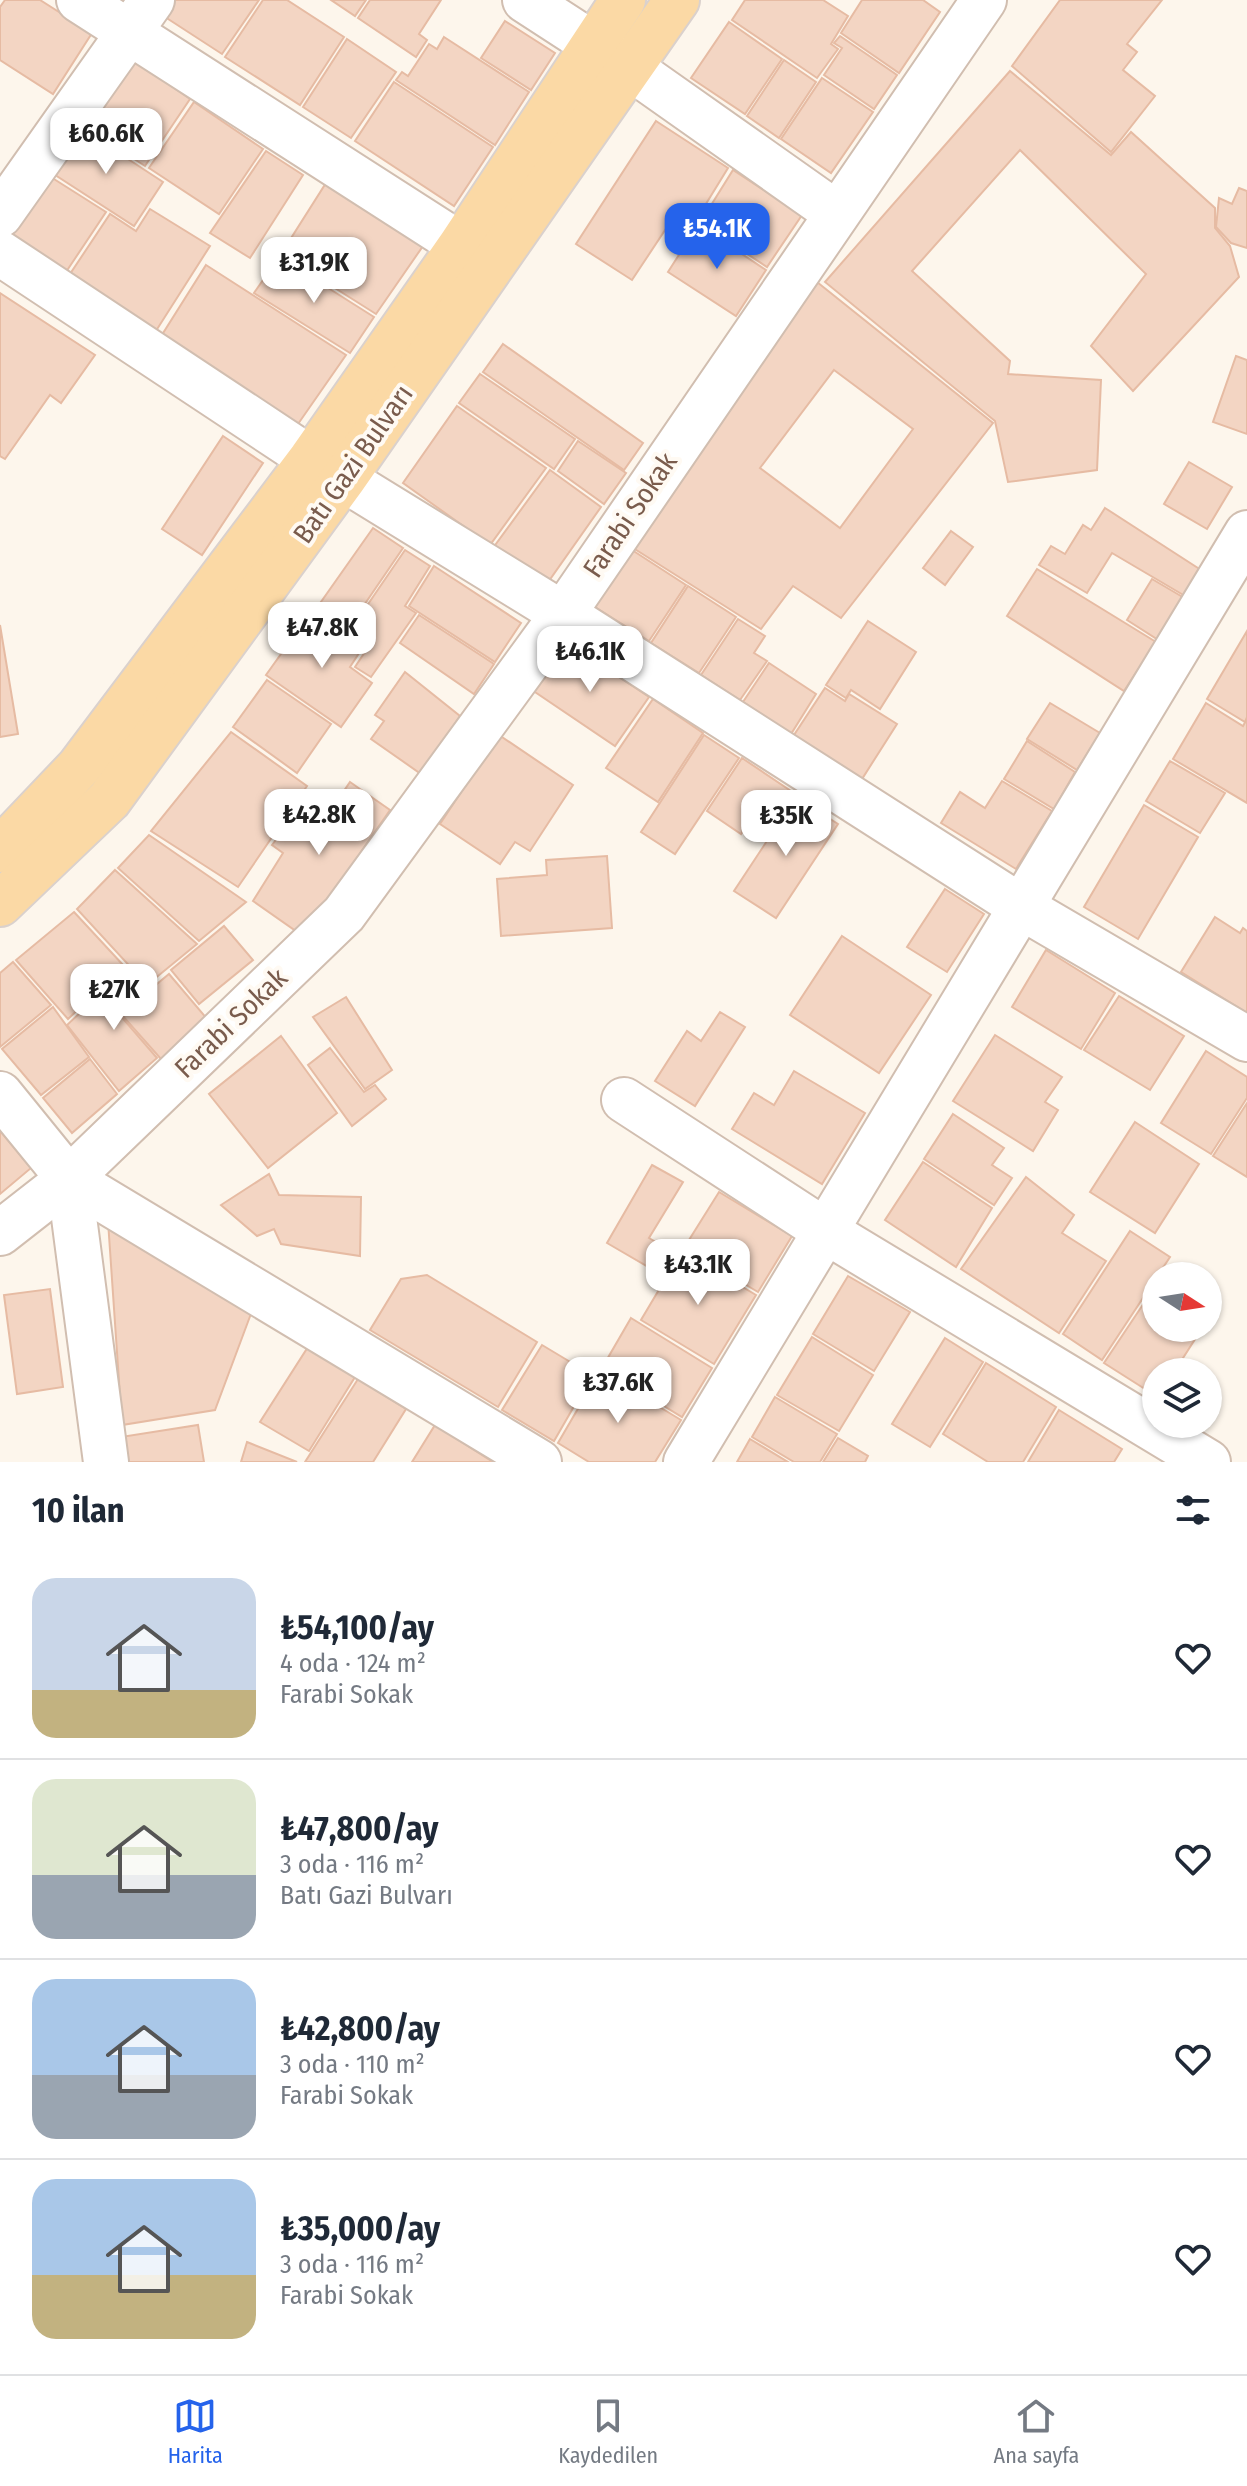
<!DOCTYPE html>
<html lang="tr">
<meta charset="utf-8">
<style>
body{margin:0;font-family:"Fira Sans Condensed",sans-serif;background:#f2f2f3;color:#1f2937;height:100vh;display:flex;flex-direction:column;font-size:30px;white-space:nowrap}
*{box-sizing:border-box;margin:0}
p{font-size:26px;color:#747a83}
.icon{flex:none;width:44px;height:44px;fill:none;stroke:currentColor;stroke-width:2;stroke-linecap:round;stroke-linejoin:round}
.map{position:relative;height:1462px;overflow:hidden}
.sheet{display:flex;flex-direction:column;background:#fff;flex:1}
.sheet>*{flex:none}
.needle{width:52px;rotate:102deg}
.fabs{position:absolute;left:1142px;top:1262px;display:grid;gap:16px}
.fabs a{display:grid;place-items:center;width:80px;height:80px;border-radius:50%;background:#fff;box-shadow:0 2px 6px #0004;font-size:40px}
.price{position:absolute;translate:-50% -68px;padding:0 18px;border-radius:16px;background:#fff;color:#222;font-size:26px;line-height:52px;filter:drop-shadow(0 2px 4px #0008)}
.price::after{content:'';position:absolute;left:50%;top:48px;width:24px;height:18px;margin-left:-12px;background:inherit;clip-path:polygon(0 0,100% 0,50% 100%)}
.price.selected{background:#2563eb;color:#fff}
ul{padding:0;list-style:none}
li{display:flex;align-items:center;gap:24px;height:200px;padding:0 32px}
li+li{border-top:2px solid #e0e1e3}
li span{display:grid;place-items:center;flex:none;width:224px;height:160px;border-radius:24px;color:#555}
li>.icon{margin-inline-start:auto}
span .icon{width:96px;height:96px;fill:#fffc;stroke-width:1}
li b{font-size:34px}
h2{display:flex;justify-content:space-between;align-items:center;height:96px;padding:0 32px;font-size:34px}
.tabs{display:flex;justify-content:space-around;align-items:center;height:112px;border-top:2px solid #e0e1e3;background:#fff;font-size:22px;color:#747a83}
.tabs a{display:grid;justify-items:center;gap:4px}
.tabs .selected{color:#2563eb}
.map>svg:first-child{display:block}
.building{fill:#f3d5c3;stroke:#e6bba3;stroke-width:2;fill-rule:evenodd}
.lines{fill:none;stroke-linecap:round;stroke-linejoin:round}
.minor-casing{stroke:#d1beb0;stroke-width:48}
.major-casing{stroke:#dad1cd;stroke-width:48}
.minor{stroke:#fff;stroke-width:44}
.major{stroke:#fbd9a5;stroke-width:44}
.labels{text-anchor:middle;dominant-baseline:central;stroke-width:8;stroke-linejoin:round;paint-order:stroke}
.street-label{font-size:28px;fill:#7a5c4d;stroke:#fffaf3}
</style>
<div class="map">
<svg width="1247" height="1462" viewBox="0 0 1247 1462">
<rect width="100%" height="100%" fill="#fdf6ec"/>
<g class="building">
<polygon points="5,0 40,0 92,33 53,94 0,60 0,7"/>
<polygon points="172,0 259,0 222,54 162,15"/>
<polygon points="263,0 287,0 344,37 300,105 225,57"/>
<polygon points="331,0 366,0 355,16"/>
<polygon points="370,0 441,0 419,34 427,40 416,57 358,18"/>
<polygon points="745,0 823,0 848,16 831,44 838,49 817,78 732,20"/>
<polygon points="862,0 923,0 940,12 899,73 841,33"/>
<polygon points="1060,0 1162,0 1127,44 1137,52 1123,70 1155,96 1111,152 1012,66"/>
<polygon points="505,21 555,53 531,90 481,58"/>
<polygon points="729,22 782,59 745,114 691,78"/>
<polygon points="840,36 897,75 874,109 824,75 842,48 834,43"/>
<polygon points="444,37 529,92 495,145 396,80 402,72 408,76 429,44 437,49"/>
<polygon points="347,39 396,72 351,138 303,107"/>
<polygon points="127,55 190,99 145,166 80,124"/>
<polygon points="784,60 816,82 779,138 747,116"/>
<polygon points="1010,71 1111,155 1131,132 1215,208 1215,228 1230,246 1239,277 1133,391 1091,346 1146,274 1020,150 912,271 1010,361 1008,374 1101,380 1097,470 1008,482 995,421 825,282"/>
<polygon points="822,78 873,112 831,173 781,139"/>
<polygon points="394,82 493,147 454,206 355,141"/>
<polygon points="194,102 263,149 219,214 149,168"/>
<polygon points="656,121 728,168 696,220 679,209 632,280 576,244"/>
<polygon points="79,127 163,182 134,226 49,171"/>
<polygon points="266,151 303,175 250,258 210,233"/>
<polygon points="733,170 802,215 767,267 700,223"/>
<polygon points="46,174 106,212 62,278 2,240"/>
<polygon points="326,183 423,246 376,314 281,254"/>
<polygon points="1239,188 1247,191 1247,248 1231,243 1216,227 1219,198 1232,204"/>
<polygon points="150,209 210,246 154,334 66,280 110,214 136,231"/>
<polygon points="698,225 766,270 736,316 668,272"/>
<polygon points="279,257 374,317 350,353 254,293"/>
<polygon points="206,265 346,355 298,424 160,338"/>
<path d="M 817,282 L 993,423 L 841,618 L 793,586 L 761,629 L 630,546 ZM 834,370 L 913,429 L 840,528 L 760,468 Z"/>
<polygon points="0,293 95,355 61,403 50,395 5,459 0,456"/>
<polygon points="503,344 643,443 624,470 483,372"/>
<polygon points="1236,356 1247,360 1247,434 1213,422"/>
<polygon points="480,374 575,439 554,469 459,403"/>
<polygon points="457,406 546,468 490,545 403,483"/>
<polygon points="223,436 263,463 202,555 162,529"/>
<polygon points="578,441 626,473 604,504 558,471"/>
<polygon points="1189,462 1232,487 1207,529 1164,504"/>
<polygon points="550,470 601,507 546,585 493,548"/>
<polygon points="1105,508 1201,570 1185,596 1112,553 1087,593 1039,565 1051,546 1065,554 1083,525 1091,530"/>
<polygon points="373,528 403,548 347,630 316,609"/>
<polygon points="951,531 973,547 945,585 923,568"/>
<polygon points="405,550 430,566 405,606 416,613 371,677 355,667 369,646 349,632"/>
<polygon points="632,550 686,585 649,641 595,607"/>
<polygon points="434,566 521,623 495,662 409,606"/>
<polygon points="1037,569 1156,642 1124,691 1007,616"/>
<polygon points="1152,579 1186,599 1160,641 1127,620"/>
<polygon points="688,586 736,617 699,673 651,643"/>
<polygon points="311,612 363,647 350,667 372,683 341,727 266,675"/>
<polygon points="419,615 494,664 474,694 400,643"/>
<polygon points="738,619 765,636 754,653 767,661 740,700 701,675"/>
<polygon points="868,621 916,652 880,709 851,690 846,698 826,685"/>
<polygon points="0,625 18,734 0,737"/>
<polygon points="1247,631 1247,717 1245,722 1207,699"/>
<polygon points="565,641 649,697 615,746 532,690"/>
<polygon points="769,663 816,694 791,734 743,702"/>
<polygon points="405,672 460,716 421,774 371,739 384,721 375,715"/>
<polygon points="267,680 331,724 297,773 233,727"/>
<polygon points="825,688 845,701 849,694 897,724 862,779 794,735"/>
<polygon points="653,699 703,733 658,802 606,768"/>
<polygon points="1050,703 1100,733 1077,770 1027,739"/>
<polygon points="1206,703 1243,726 1247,719 1247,803 1173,759"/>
<polygon points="231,732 307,786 238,887 151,831"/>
<polygon points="499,735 573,785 530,851 515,842 500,864 440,824"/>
<polygon points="704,735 739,758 675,854 641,832"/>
<polygon points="1027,741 1075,772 1054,809 1004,779"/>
<polygon points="742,758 794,793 771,831 752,817 741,834 707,811"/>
<polygon points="1170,761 1225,793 1200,833 1146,801"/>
<polygon points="1002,781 1052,811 1016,869 941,823 960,792 985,808"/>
<polygon points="350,782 390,810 303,936 253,901 283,853 272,845 282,832 292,838 322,795 335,804"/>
<polygon points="796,797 838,824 776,918 734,891"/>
<polygon points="1144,805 1198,837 1138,939 1084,907"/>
<polygon points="149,835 246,902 199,941 118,868"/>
<polygon points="607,856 612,928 501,936 497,879 547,875 546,860"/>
<polygon points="115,870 197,944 147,985 77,909"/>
<polygon points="945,889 984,914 947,972 907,947"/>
<polygon points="74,912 124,966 68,1019 16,960"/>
<polygon points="1215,917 1240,933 1243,928 1247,931 1247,1013 1181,972"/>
<polygon points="224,926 253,960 199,1004 171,970"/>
<polygon points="842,936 931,995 879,1073 790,1015"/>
<polygon points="1046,950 1115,993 1081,1049 1012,1007"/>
<polygon points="13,962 51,1005 0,1047 0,973"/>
<polygon points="127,969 146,990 119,1014 157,1058 119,1091 67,1025"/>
<polygon points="169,974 208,1020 161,1059 121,1014"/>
<polygon points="1119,996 1184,1036 1150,1090 1084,1050"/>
<polygon points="346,997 392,1070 365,1089 313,1017"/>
<polygon points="53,1007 89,1057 41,1095 2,1049"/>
<polygon points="720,1012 745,1027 695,1106 655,1081 687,1031 701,1041"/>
<polygon points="995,1035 1062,1077 1045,1102 1058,1110 1033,1151 953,1101"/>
<polygon points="281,1036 337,1113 268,1168 209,1094"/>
<polygon points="330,1048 364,1092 375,1085 386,1099 352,1126 308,1065"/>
<polygon points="1206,1051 1247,1077 1247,1098 1211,1154 1161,1123"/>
<polygon points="90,1059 117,1094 72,1133 43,1098"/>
<polygon points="794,1071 865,1113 822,1184 732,1129 754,1093 774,1105"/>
<polygon points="1247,1103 1247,1177 1213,1156"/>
<polygon points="953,1114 1004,1148 992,1165 1012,1178 994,1205 924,1159"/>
<polygon points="1135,1122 1199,1164 1155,1233 1090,1192"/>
<polygon points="0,1131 31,1168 0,1194"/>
<polygon points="923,1162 992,1208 956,1267 885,1220"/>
<polygon points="652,1165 683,1182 649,1238 676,1254 662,1275 607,1243"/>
<polygon points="269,1174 279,1195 361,1197 360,1256 281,1244 274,1229 257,1236 221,1205"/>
<polygon points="1026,1177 1074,1215 1062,1233 1106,1261 1059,1333 961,1269"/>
<polygon points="719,1192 792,1236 758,1292 684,1248"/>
<polygon points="108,1221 252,1311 215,1410 122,1425"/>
<polygon points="1130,1231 1170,1257 1102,1360 1063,1334"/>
<polygon points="682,1251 756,1295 714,1364 641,1320"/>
<polygon points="427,1275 537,1342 498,1407 370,1330 401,1279"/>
<polygon points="848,1276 910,1312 874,1371 813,1334"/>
<polygon points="50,1289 63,1387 17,1394 4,1295"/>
<polygon points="1152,1291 1156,1293 1156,1328 1191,1328 1199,1333 1174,1372 1156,1372 1156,1396 1104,1363"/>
<polygon points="631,1318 712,1368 682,1417 602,1368"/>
<polygon points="812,1337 873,1375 839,1431 777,1395"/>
<polygon points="945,1338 983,1362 930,1447 892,1424"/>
<polygon points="542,1345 592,1375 554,1441 502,1410"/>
<polygon points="308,1347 355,1377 309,1451 260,1422"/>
<polygon points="986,1363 1056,1407 1023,1462 988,1462 943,1434"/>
<polygon points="600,1371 681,1420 655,1462 589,1462 558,1443"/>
<polygon points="358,1379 406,1409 373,1462 305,1462"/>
<polygon points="775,1397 837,1434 820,1462 794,1462 752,1437"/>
<polygon points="1059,1410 1122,1449 1114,1462 1028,1462"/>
<polygon points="198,1425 204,1462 127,1462 121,1437"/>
<polygon points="435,1425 493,1462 412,1462"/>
<polygon points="838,1438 868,1456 865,1462 823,1462"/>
<polygon points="750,1439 788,1462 737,1462"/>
<polygon points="247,1442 297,1462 241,1462"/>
</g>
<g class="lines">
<defs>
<g id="minor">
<polyline points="79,0 461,245"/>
<polyline points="525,0 639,74 836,213"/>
<polyline points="0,215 152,0"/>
<polyline points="0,253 311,459 563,614 1023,908 1247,1039"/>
<polyline points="0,1094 69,1179 539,1462"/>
<polyline points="624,1100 827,1232 1208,1462"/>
<polyline points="69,1179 106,1462"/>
<polyline points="0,1233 69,1179 344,914 563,614 984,0"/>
<polyline points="686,1462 1247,533"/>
</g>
<g id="major">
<polyline points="0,850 79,767 311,459 461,245 623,0"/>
<polyline points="0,904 109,800 344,478 677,0"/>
</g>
</defs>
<use href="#minor" class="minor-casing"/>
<use href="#major" class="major-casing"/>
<use href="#minor" class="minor"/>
<use href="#major" class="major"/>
</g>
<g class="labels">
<g class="street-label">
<text transform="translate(353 464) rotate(-55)">Batı Gazi Bulvarı</text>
<text transform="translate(630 515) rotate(-56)">Farabi Sokak</text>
<text transform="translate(231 1023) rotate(-44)">Farabi Sokak</text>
</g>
</g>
</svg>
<div class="fabs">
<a><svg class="needle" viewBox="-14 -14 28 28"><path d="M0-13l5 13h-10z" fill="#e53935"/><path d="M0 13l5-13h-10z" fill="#747a83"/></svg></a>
<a><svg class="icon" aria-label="layers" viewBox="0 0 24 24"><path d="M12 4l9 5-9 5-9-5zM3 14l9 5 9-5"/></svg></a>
</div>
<b class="price" style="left:106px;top:176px">₺60.6K</b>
<b class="price selected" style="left:717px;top:271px">₺54.1K</b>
<b class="price" style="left:314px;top:305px">₺31.9K</b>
<b class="price" style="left:322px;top:670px">₺47.8K</b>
<b class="price" style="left:590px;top:694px">₺46.1K</b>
<b class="price" style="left:319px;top:857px">₺42.8K</b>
<b class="price" style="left:786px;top:858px">₺35K</b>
<b class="price" style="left:114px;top:1032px">₺27K</b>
<b class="price" style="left:698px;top:1307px">₺43.1K</b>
<b class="price" style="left:618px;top:1425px">₺37.6K</b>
</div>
<section class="sheet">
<h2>10 ilan<svg class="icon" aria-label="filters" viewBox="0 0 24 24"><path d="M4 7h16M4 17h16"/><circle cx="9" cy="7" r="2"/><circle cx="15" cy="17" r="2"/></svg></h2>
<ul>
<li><span style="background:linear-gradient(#c9d6e8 70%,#c2b280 0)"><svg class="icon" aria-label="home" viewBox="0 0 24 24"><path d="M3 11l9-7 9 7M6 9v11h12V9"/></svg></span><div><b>₺54,100/ay</b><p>4 oda · 124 m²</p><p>Farabi Sokak</p></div><svg class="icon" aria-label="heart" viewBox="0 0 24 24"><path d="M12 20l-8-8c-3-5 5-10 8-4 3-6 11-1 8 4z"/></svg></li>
<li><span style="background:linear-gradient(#dfe7d0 60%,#9aa5b1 0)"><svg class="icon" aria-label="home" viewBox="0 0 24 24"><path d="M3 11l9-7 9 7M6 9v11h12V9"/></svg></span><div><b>₺47,800/ay</b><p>3 oda · 116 m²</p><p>Batı Gazi Bulvarı</p></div><svg class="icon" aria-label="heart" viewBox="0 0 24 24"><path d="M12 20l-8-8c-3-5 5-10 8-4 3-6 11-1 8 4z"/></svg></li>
<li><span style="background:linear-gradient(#a9c7e8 60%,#9aa5b1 0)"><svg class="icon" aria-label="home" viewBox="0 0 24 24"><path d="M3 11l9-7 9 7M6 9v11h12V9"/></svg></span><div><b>₺42,800/ay</b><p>3 oda · 110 m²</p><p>Farabi Sokak</p></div><svg class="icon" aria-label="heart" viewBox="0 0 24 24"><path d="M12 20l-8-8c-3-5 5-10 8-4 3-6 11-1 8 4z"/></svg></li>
<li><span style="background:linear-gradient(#a9c7e8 60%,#c2b280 0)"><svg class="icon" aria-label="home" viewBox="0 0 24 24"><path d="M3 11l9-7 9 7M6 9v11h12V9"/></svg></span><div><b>₺35,000/ay</b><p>3 oda · 116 m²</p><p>Farabi Sokak</p></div><svg class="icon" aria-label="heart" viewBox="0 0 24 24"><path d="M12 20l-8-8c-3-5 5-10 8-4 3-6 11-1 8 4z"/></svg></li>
</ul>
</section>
<nav class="tabs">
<a class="selected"><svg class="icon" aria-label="map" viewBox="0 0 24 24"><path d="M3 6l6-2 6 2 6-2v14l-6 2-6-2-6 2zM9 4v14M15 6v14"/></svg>Harita</a>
<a><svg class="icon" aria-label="saved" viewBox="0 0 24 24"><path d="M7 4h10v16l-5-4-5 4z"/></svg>Kaydedilen</a>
<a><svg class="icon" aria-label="home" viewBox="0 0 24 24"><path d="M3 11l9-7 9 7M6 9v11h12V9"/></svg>Ana sayfa</a>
</nav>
